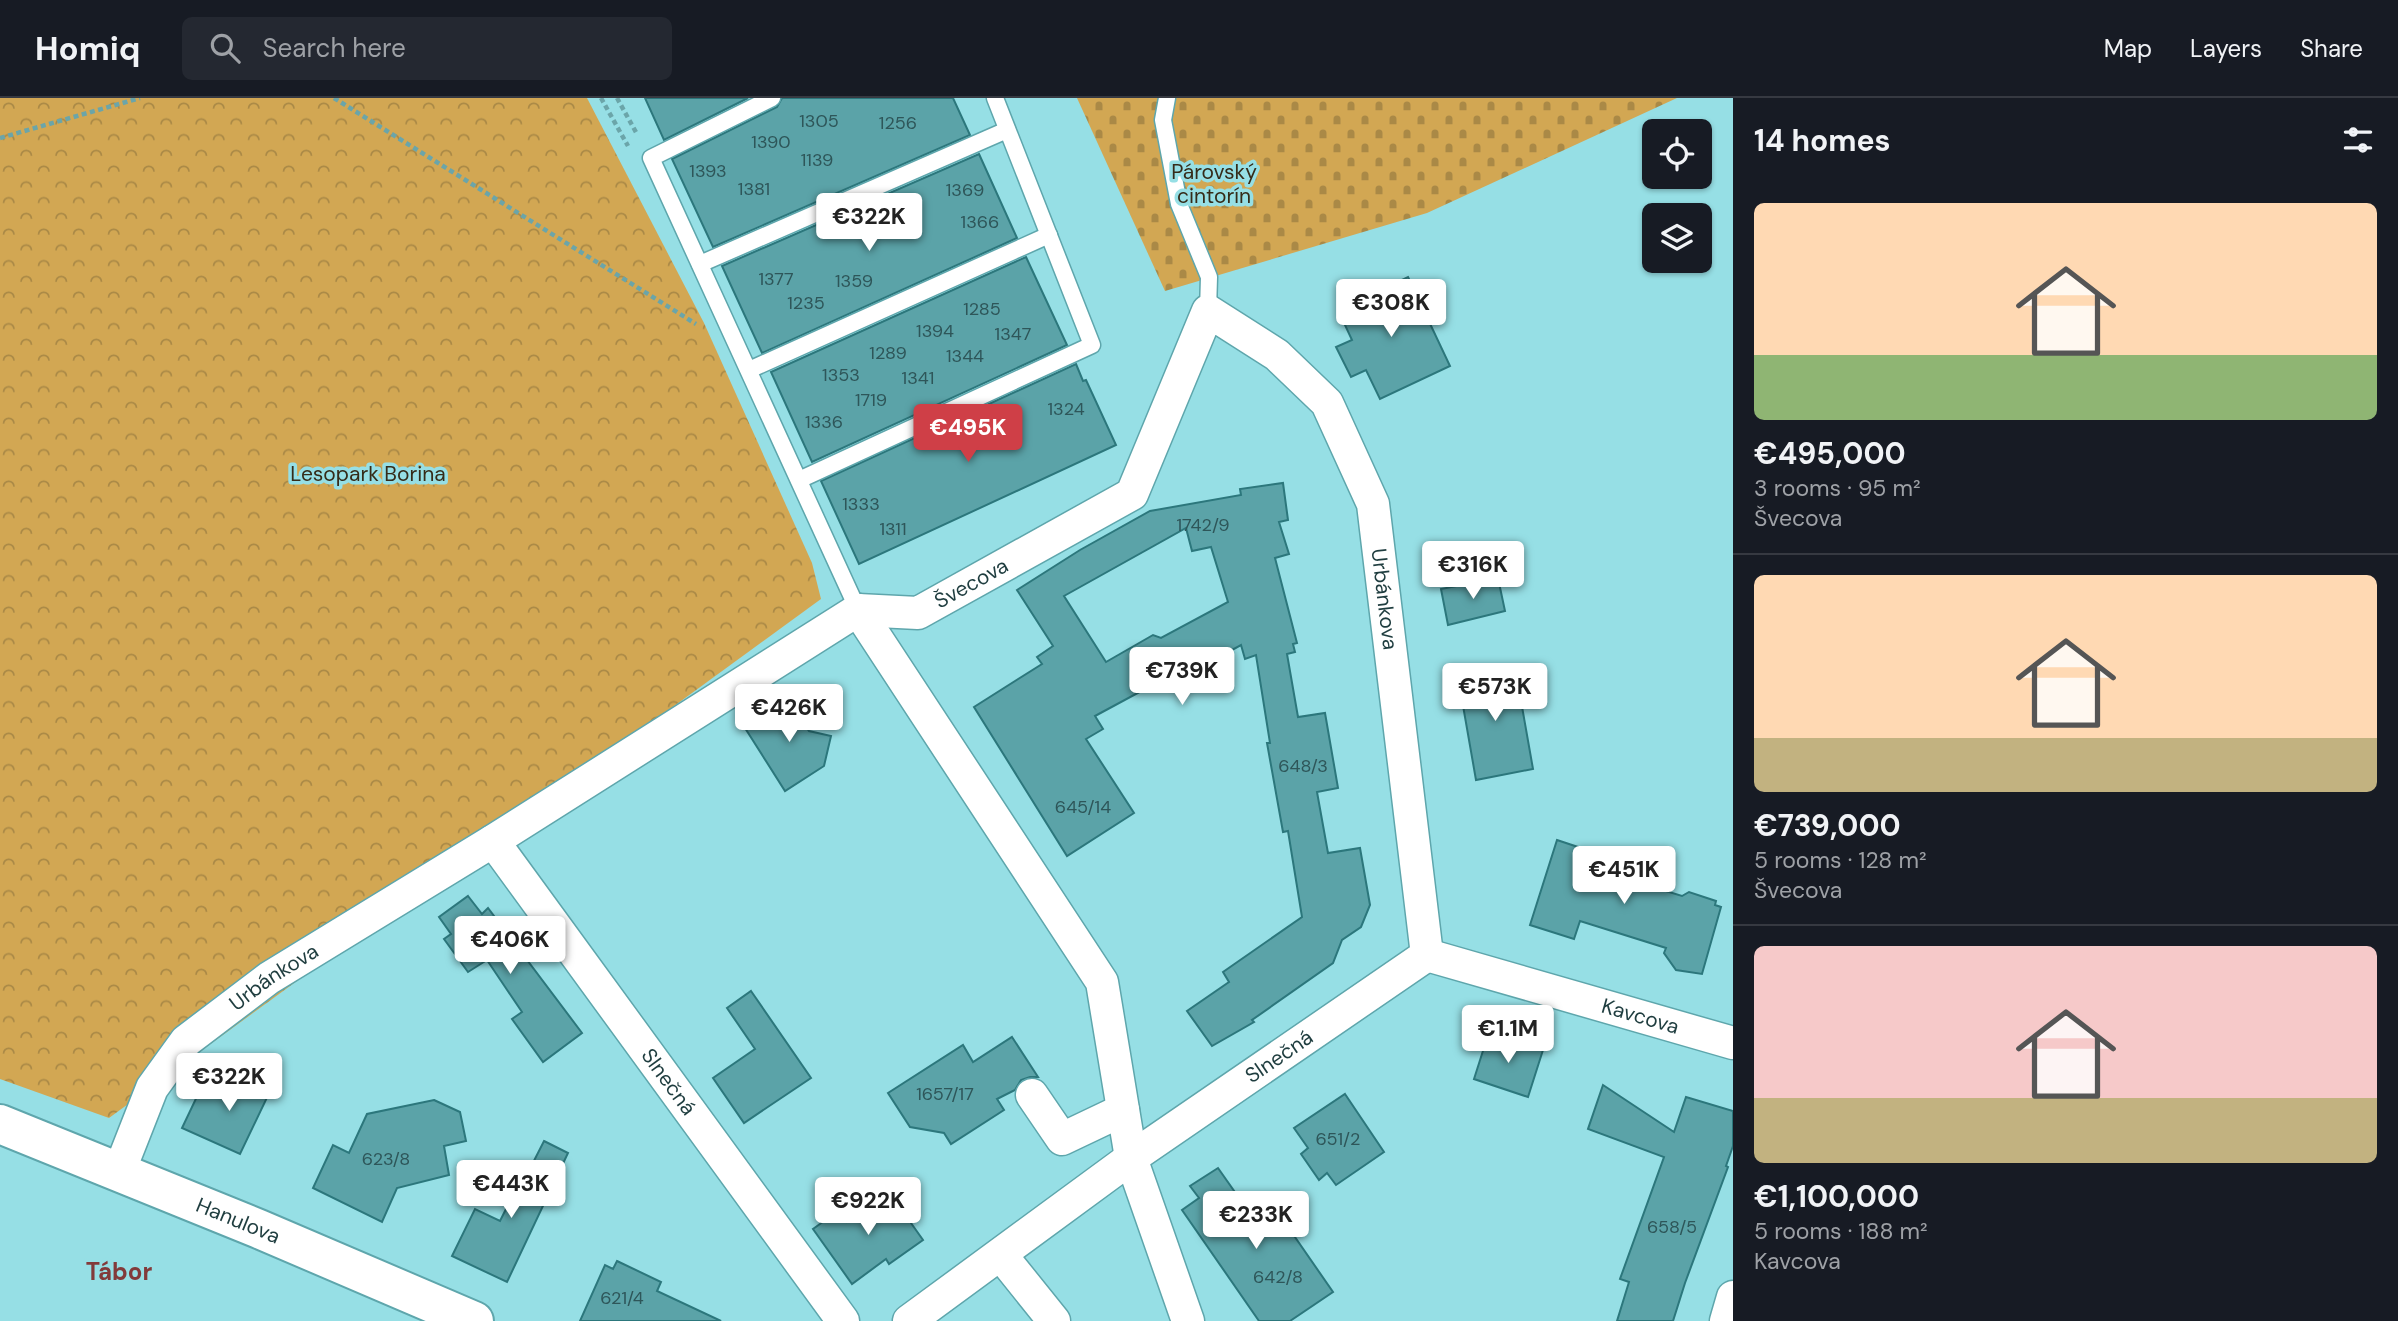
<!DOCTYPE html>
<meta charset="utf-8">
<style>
body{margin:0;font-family:"DM Sans",sans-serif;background:#242831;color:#f1f3f6;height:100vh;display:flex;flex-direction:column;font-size:26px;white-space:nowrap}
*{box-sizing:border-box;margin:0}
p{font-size:23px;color:#9ea1a6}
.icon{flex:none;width:38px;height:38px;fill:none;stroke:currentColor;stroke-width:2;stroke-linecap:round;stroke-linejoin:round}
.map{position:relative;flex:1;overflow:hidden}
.side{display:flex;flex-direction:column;background:#171b24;width:665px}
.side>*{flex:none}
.tools{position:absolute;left:1642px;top:21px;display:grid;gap:14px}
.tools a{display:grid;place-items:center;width:70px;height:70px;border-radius:10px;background:#171b24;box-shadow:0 2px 5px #0004;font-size:35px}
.price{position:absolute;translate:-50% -60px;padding:0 16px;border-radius:7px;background:#fff;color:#222;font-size:23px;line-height:46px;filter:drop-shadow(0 2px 4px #0008)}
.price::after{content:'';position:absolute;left:50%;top:42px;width:21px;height:16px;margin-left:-10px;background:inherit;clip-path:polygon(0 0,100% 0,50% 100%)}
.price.selected{background:#cf3f47;color:#fff}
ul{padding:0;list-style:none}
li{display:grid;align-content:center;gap:14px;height:371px;padding:0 21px}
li+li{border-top:2px solid #363941}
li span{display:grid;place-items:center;height:217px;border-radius:10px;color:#555}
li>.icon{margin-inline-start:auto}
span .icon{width:126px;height:126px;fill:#fffc;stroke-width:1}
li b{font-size:30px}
h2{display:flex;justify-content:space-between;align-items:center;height:84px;padding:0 21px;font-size:30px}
header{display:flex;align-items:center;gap:42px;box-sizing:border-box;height:98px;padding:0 35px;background:#171b24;border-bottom:2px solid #363941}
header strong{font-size:33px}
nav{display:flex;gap:38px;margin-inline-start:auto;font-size:24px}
.search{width:490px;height:63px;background:#242831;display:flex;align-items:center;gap:18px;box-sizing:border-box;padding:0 24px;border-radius:10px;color:#9ea1a6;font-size:26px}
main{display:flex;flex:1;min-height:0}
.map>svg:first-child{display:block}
.forest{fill:url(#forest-crowns)}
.cemetery{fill:url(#cemetery-stones)}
.building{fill:#5ba3a8;stroke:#2c777c;stroke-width:2;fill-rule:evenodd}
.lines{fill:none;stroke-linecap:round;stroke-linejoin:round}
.service-casing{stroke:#5ea6ac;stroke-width:19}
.minor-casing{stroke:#5ea6ac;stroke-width:35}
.tertiary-casing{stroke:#5ea6ac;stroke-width:42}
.path{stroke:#6ba5a9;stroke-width:4.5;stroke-dasharray:5 3.5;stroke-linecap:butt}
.service{stroke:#fff;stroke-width:16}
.minor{stroke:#fff;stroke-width:32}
.tertiary{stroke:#fff;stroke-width:38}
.labels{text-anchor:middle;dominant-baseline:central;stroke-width:7;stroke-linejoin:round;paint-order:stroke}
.number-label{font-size:18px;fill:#2e5659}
.park-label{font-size:21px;fill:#352b19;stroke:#96dfe5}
.street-label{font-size:21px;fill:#1f3d3f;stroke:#96dfe5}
.quarter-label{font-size:24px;font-weight:bold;fill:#823a3a;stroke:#96dfe5}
</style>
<header>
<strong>Homiq</strong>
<div class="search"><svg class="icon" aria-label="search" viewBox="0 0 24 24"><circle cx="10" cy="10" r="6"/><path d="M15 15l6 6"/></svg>Search here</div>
<nav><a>Map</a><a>Layers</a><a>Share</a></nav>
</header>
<main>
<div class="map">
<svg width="1733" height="1223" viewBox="0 0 1733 1223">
<defs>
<pattern id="forest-crowns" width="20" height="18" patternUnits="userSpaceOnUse" patternTransform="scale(1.75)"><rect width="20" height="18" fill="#d2a753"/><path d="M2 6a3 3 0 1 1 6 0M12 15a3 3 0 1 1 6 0" fill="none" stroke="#aa8946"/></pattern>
<pattern id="cemetery-stones" width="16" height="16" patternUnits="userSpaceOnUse" patternTransform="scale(1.75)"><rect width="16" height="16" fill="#d2a753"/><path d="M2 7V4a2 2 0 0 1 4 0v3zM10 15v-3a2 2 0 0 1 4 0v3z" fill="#aa8946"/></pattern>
</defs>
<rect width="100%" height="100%" fill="#96dfe5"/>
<polygon class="forest" points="0,0 587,0 704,225 812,465 821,501 109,1020 0,981"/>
<polygon class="cemetery" points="1077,0 1677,0 1427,115 1165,193"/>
<g class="building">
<polygon points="645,0 748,0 664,42"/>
<polygon points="782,0 953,0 970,37 713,149 672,61 777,9"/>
<polygon points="979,56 1017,140 762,255 722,168"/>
<polygon points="1026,159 1067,247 812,364 771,274"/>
<polygon points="1408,179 1450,268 1380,301 1366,272 1351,279 1336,249 1352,242 1338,212"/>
<polygon points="1076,266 1083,283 1086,282 1116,347 859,466 821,383"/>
<path d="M 1283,385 L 1288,422 L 1279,424 L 1289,456 L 1275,460 L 1297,545 L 1293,546 L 1295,554 L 1287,556 L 1298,619 L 1325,615 L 1338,690 L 1317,694 L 1328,755 L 1360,750 L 1370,807 L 1361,829 L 1342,842 L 1333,865 L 1252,922 L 1254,924 L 1212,948 L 1187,913 L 1229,884 L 1223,874 L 1302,819 L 1288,733 L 1283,734 L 1267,645 L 1270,645 L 1256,557 L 1245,561 L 1241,547 L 1163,590 L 1158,584 L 1095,618 L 1103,631 L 1086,641 L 1134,715 L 1067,758 L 974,609 L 1042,566 L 1037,559 L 1053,548 L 1017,492 L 1080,452 L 1150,413 L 1241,397 L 1240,391 ZM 1186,430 L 1192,453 L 1211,449 L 1228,504 L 1161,540 L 1153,537 L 1106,564 L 1064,498 Z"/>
<polygon points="1498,480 1505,513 1448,527 1441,491"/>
<polygon points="1515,569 1533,671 1476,682 1458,579"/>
<polygon points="787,599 809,633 831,638 824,668 785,693 745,630"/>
<polygon points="1557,742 1638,769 1633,783 1682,798 1689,794 1716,803 1715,807 1721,809 1702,876 1676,872 1664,855 1666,850 1580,823 1574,841 1530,827"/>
<polygon points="468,798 482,816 488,810 582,935 543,964 512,921 522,914 487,862 468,874 444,841 451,836 439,819"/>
<polygon points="751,893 811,980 744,1025 713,980 755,951 727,910"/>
<polygon points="1489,934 1543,952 1528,999 1474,981"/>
<polygon points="1012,939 1038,979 1030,979 1021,982 1015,992 997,1001 1004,1012 951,1046 944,1035 910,1029 888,995 963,947 973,964"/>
<polygon points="240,971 273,987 240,1056 182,1030 201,990 228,1003"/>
<polygon points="1603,987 1674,1034 1686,999 1733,1013 1733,1048 1726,1068 1728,1069 1685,1185 1673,1223 1617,1223 1629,1184 1620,1181 1664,1059 1588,1031"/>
<polygon points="1345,996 1384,1054 1336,1087 1327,1075 1319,1082 1301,1056 1308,1050 1294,1030"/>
<polygon points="434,1002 460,1014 466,1043 444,1048 449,1077 397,1090 382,1124 313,1090 333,1047 349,1055 367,1016"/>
<polygon points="544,1043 568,1055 507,1184 452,1158 475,1111 500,1123 508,1107 511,1108"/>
<polygon points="1218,1070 1249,1114 1268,1100 1333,1194 1290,1223 1259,1223 1182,1112 1199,1100 1190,1088"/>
<polygon points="889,1094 923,1142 889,1166 886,1161 852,1186 813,1131 838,1113 847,1124"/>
<polygon points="617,1163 661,1184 657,1193 721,1223 580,1223 605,1167 613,1171"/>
</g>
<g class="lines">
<defs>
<g id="service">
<polyline points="772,0 651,60 858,512"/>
<polyline points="1167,0 1163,22 1179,106 1209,179 1208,213"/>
<polyline points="700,166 1007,32"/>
<polyline points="749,272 1049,137"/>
<polyline points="799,382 1092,247 995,0"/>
</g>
<g id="minor">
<polyline points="858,512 1102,884 1131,1060 1188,1223"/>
<path id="s1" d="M 493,743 L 843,1223"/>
<path id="s2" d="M 1427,857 L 1733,945"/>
<polyline points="1032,997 1062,1041 1123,1012"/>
<path id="s3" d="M 119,1074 L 152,990 L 186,943 L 269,880 L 493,743 L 858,512 L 918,515 L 1132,396 L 1208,213 L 1277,257 L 1327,305 L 1373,406 L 1427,857"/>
<polyline points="1001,1157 1054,1223"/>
<path id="s4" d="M 909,1223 L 1131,1060 L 1427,857"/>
<polyline points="1726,1223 1733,1199"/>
</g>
<g id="tertiary">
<path id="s5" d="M 0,1026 L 259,1131 L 474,1223"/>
</g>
</defs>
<use href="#service" class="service-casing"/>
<use href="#minor" class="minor-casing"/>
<use href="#tertiary" class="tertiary-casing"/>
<g class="path">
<polyline points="334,0 696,226"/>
<polyline points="601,0 628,48"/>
<polyline points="617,0 637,36"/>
<polyline points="0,40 140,0"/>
</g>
<use href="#service" class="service"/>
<use href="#minor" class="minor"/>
<use href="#tertiary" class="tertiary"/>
</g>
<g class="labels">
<g class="number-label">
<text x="819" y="23">1305</text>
<text x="898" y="25">1256</text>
<text x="771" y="44">1390</text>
<text x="817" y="62">1139</text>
<text x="708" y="73">1393</text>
<text x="754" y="91">1381</text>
<text x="965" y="92">1369</text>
<text x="980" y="124">1366</text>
<text x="776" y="181">1377</text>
<text x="854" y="183">1359</text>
<text x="806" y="205">1235</text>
<text x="982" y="211">1285</text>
<text x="935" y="233">1394</text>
<text x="1013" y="236">1347</text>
<text x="888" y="255">1289</text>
<text x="965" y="258">1344</text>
<text x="841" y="277">1353</text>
<text x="918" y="280">1341</text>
<text x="871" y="302">1719</text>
<text x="1066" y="311">1324</text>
<text x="824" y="324">1336</text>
<text x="861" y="406">1333</text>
<text x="1203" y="427">1742/9</text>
<text x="893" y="431">1311</text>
<text x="1303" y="668">648/3</text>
<text x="1083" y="709">645/14</text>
<text x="945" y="996">1657/17</text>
<text x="1338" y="1041">651/2</text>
<text x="386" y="1061">623/8</text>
<text x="1672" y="1129">658/5</text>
<text x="1278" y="1179">642/8</text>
<text x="622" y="1200">621/4</text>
</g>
<g class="park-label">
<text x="1214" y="74">Párovský<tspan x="1214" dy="24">cintorín</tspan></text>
<text x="368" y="376">Lesopark Borina</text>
</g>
<g class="street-label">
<text stroke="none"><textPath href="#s3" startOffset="1068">Švecova</textPath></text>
<text stroke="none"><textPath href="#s3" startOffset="1808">Urbánkova</textPath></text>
<text stroke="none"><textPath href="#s3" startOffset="257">Urbánkova</textPath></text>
<text stroke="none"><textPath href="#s2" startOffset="222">Kavcova</textPath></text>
<text stroke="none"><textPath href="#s4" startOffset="455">Slnečná</textPath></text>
<text stroke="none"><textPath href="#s1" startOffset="298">Slnečná</textPath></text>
<text stroke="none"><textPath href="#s5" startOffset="257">Hanulova</textPath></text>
</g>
<g class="quarter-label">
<text x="119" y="1173">Tábor</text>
</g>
</g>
</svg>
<div class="tools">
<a><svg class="icon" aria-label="locate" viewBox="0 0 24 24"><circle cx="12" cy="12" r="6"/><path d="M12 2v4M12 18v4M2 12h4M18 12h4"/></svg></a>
<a><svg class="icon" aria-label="layers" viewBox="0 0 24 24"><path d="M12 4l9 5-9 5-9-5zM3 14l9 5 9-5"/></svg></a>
</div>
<b class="price" style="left:869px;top:155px">€322K</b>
<b class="price" style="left:1391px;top:241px">€308K</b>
<b class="price selected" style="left:968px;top:366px">€495K</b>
<b class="price" style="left:1473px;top:503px">€316K</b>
<b class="price" style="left:1182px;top:609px">€739K</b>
<b class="price" style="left:1495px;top:625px">€573K</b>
<b class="price" style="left:789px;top:646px">€426K</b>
<b class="price" style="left:1624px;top:808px">€451K</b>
<b class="price" style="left:510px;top:878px">€406K</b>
<b class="price" style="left:1508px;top:967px">€1.1M</b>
<b class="price" style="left:229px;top:1015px">€322K</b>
<b class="price" style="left:511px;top:1122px">€443K</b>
<b class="price" style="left:868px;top:1139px">€922K</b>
<b class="price" style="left:1256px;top:1153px">€233K</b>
</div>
<section class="side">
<h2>14 homes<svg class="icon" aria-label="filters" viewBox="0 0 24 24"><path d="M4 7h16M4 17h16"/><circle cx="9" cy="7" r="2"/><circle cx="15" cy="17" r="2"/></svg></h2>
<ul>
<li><span style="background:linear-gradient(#ffd9b3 70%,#8fb573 0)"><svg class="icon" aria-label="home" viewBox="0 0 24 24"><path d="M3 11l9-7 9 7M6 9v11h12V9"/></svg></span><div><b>€495,000</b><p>3 rooms · 95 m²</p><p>Švecova</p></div></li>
<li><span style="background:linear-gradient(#ffd9b3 75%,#c2b280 0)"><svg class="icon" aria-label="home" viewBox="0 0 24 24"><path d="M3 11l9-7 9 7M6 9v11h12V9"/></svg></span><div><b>€739,000</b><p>5 rooms · 128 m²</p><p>Švecova</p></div></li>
<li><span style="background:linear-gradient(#f6c9c9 70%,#c2b280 0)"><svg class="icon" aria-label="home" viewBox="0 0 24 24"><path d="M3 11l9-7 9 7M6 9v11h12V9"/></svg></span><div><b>€1,100,000</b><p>5 rooms · 188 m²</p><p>Kavcova</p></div></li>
</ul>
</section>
</main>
